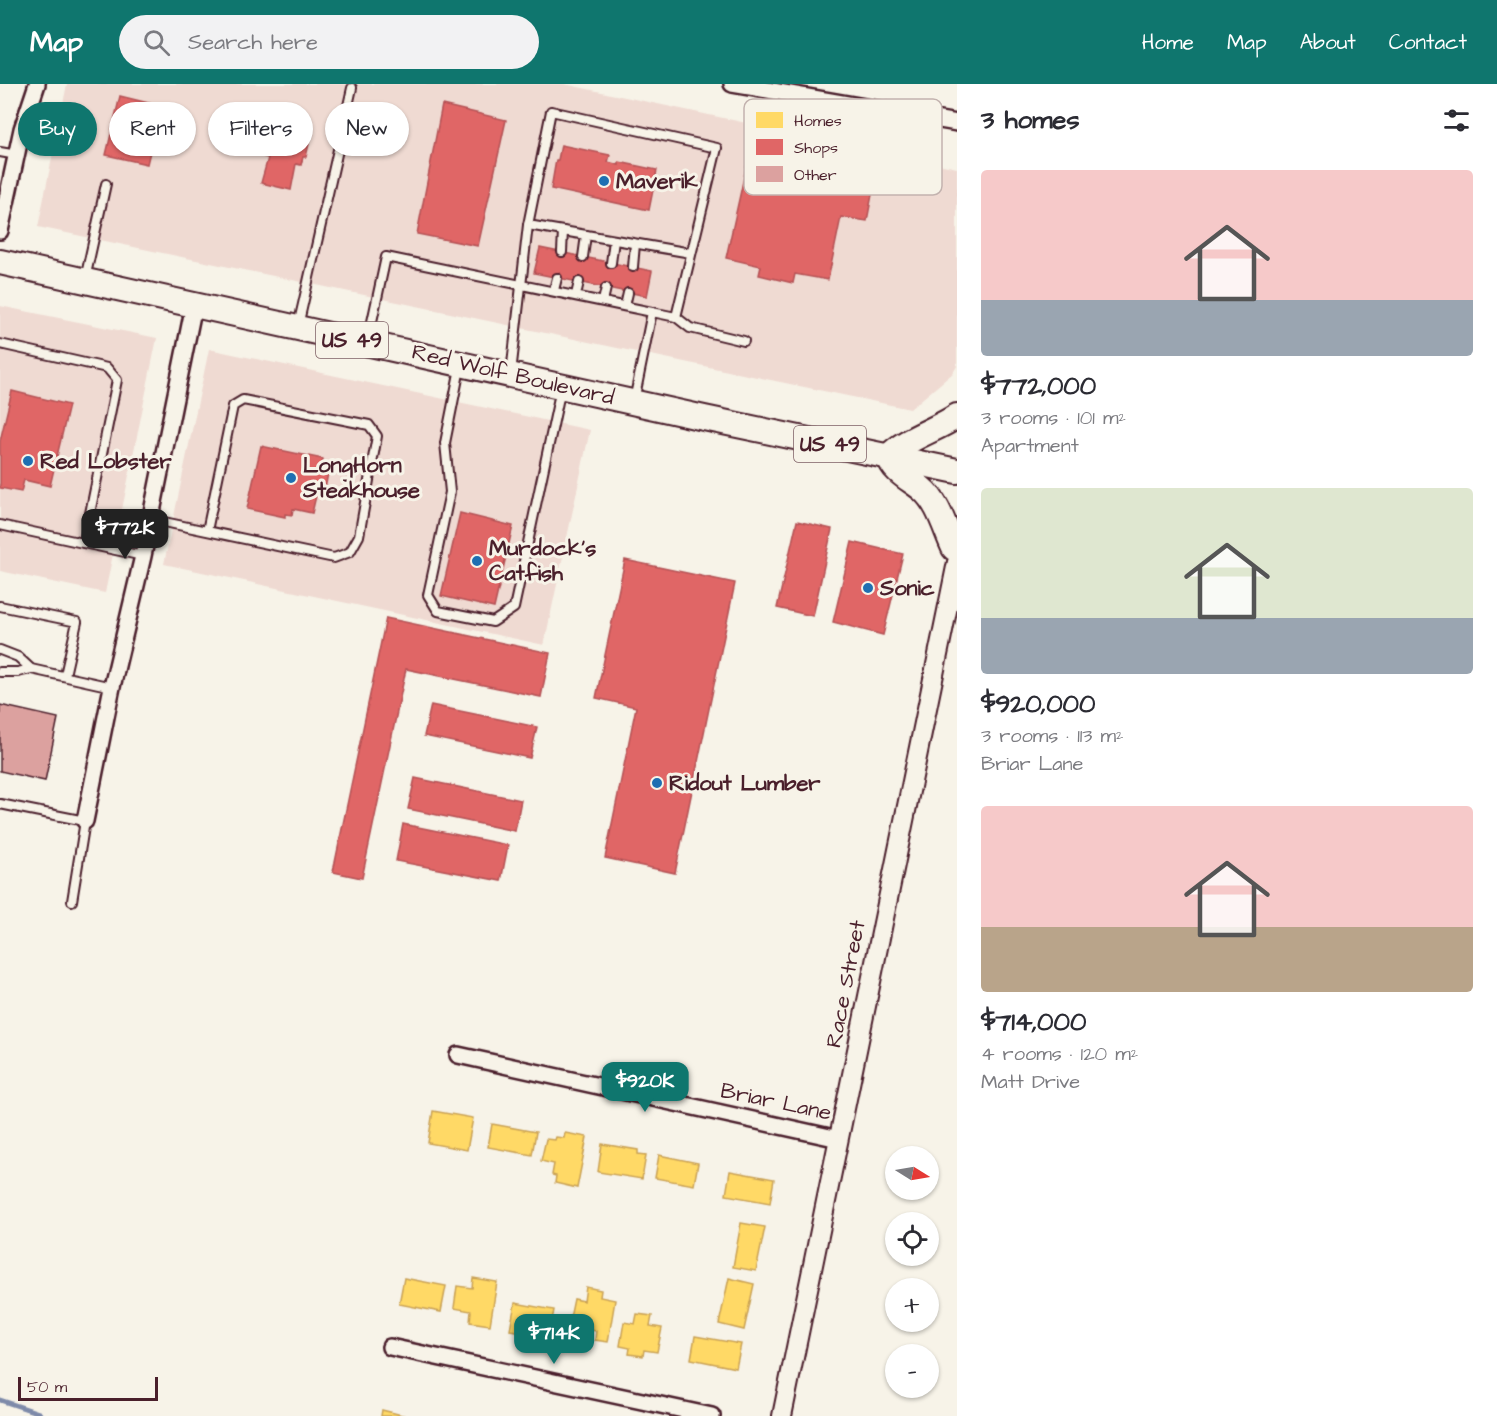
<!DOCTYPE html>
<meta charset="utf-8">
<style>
body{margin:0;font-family:"Architects Daughter",sans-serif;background:#f2f2f3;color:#2b2b33;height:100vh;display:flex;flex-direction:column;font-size:22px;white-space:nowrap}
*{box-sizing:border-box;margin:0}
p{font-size:20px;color:#7c7c81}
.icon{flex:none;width:33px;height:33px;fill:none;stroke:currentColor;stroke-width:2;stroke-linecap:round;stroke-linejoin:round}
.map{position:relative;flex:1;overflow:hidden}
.side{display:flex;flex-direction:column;background:#fff;width:540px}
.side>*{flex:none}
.banner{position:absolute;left:18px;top:18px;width:570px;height:54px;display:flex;gap:12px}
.needle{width:39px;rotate:101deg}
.fabs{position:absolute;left:885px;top:1062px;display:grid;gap:12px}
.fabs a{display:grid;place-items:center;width:54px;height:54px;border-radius:50%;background:#fff;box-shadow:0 2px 4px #0004;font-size:30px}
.scale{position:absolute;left:18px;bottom:15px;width:140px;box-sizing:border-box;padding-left:6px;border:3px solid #4a1f2b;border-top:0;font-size:16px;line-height:21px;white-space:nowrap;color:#4a1f2b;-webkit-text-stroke:4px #f7f3e8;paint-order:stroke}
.price{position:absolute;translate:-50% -51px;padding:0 14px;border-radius:12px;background:#0f766e;color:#fff;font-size:20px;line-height:39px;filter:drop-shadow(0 2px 3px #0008)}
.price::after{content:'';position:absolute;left:50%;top:36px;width:18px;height:14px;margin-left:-9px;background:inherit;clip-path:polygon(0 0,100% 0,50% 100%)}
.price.current{background:#222;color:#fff}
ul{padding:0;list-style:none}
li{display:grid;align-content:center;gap:12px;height:318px;padding:0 24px}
li span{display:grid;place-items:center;height:186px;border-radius:6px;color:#555}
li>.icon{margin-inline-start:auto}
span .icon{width:108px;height:108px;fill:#fffc;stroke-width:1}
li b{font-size:26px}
h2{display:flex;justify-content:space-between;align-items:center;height:72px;padding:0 24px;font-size:26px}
.pill{padding:0 21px;border-radius:27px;background:#fff;box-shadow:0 2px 4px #0004;font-size:21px;line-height:54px}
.pill.current{background:#0f766e;color:#fff}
header{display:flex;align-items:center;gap:36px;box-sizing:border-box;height:84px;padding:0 30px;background:#0f766e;color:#fff}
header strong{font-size:28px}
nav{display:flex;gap:33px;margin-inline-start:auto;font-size:21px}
.search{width:420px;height:54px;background:#f2f2f3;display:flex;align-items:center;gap:15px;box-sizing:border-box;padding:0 21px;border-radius:33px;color:#7c7c81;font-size:22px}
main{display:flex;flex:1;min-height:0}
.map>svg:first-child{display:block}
.built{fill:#efdad2}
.homes{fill:#ffd966;stroke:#c9a154;stroke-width:1.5}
.shops{fill:#e06666;stroke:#b35154;stroke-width:1.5}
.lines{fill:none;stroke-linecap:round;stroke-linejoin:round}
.stream{stroke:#7e8aa9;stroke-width:5}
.building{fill:#dca19f;stroke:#4a1f2b;stroke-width:1.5}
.service-casing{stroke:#4a1f2b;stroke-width:12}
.minor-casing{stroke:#4a1f2b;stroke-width:20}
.tertiary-casing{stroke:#4a1f2b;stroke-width:22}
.trunk-casing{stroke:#4a1f2b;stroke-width:28}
.service{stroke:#f7f3e8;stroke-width:8}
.minor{stroke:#f7f3e8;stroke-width:15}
.tertiary{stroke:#f7f3e8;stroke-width:18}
.trunk{stroke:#f7f3e8;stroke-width:24}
.poi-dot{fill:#1f6fb2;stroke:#f7f3e8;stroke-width:2}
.labels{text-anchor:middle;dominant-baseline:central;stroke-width:6;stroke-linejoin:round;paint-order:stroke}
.shield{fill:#f7f3e8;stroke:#7e5f64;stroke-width:1.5}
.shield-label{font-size:21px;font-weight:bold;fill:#4a1f2b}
.poi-label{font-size:22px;font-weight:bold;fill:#4a1f2b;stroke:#f7f3e8;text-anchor:start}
.street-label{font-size:22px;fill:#4a1f2b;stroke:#f7f3e8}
.key{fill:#f7f3e8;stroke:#c3b3af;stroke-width:1.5}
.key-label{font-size:16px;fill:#4a1f2b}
</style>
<header>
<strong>Map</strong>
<div class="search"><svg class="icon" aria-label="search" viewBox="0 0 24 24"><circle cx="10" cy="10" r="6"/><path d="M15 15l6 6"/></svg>Search here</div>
<nav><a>Home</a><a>Map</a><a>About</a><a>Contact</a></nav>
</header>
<main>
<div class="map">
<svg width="957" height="1332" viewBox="0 0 957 1332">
<rect width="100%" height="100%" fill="#f7f3e8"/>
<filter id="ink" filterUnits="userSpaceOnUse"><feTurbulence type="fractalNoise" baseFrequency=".0167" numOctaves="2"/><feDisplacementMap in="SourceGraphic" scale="12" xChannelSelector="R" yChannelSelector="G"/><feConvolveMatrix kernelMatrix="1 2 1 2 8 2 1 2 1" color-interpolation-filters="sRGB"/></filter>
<g filter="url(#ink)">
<g class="built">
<polygon points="67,0 564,0 957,84 957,282 953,289 910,325 38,143"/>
<polygon points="0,222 157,254 105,509 0,487"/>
<polygon points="209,265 590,346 544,561 164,480"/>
</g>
<g class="homes">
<polygon points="433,1027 473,1034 467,1066 428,1059"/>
<polygon points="492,1040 536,1048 532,1071 488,1063"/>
<polygon points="565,1049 587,1053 577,1104 555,1099 556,1092 552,1091 554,1080 541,1077 546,1055 555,1056 556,1053 564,1054"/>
<polygon points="602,1060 638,1066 638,1070 646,1071 642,1095 598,1088"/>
<polygon points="659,1071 698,1079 694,1101 655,1094"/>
<polygon points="730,1087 774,1095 770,1119 726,1111"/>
<polygon points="741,1139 765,1143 756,1187 733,1183"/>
<polygon points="404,1194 446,1202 441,1228 399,1220"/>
<polygon points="473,1194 497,1198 490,1241 470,1238 471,1227 454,1224 457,1202 472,1204"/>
<polygon points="729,1194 754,1200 744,1246 719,1240"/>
<polygon points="586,1203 601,1206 600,1213 615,1216 608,1258 595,1256 596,1247 586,1245 588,1238 570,1234 574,1215 584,1217"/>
<polygon points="515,1219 554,1226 550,1247 531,1244 530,1249 510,1246"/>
<polygon points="637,1230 652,1232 650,1242 662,1244 657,1268 644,1266 643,1272 629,1270 630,1264 620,1262 624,1238 635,1240"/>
<polygon points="695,1252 741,1260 736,1284 691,1275"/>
<polygon points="382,1326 406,1332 381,1332"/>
</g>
<g class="shops">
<polygon points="120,12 161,22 147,80 106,71"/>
<polygon points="442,21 506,36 478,162 417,150"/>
<polygon points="273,28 309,36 305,58 309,60 306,73 303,73 301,81 296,80 291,106 261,99 268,74 264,73"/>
<polygon points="754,48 879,74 867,137 841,133 828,196 795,190 793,199 759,191 761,182 726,174"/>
<polygon points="561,61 610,71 608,78 619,81 619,78 657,86 649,126 551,105 556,76 558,76"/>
<polygon points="540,164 652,187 647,212 534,189"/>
<polygon points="12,307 69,321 50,402 24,396 21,408 0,404 0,357"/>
<polygon points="261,362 323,375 322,383 329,384 325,405 318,403 312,429 293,425 292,431 285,430 285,433 247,425"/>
<polygon points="460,429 513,442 494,524 441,512"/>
<polygon points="797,437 832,445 813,532 777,524"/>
<polygon points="852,458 903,470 883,551 833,538"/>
<polygon points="625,476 735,499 675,789 605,774 636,623 596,614"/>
<polygon points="386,534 550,569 541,613 406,585 362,794 333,788"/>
<polygon points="431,621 537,643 530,674 424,652"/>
<polygon points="415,694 521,716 515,747 408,725"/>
<polygon points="403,740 508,761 501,797 396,777"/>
</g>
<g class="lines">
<polyline class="stream" points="0,1316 39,1329 41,1332"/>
</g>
<polygon class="building" points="0,621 58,634 45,697 0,687"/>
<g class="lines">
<defs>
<g id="service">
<polyline points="0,68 17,71"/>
<polyline points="528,141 691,169"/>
<polyline points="562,168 563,147"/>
<polyline points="583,173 586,151"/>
<polyline points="611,179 614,156"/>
<polyline points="633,183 635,160"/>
<polyline points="85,195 106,100"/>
<polyline points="554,206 557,194"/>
<polyline points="576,211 579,198"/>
<polyline points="603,217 606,204"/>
<polyline points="625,222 628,209"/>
<polyline points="676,233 690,244 744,257"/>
<polyline points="298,242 352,4"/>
<polyline points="368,256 386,173 652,228 634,317"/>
<polyline points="0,260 107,284 117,296 84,459"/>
<polyline points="460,284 445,359 450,408 428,511 438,527 493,538 514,524 561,304"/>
<polyline points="511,289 528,141 551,27 717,64 676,233 652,228"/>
<polyline points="150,435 334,474 350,468 359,452 377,352 369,341 243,316 233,322 207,447"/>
<polyline points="0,441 143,472"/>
<polyline points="0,522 77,538 65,591"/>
<polyline points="0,566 18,573 31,585 112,603"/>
<polyline points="0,588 18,588 31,585"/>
<polyline points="0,720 85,737 72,817"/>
</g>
<g id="minor">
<polyline points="732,0 957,39"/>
<polyline points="0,147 22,45 37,0"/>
<polyline points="85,737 112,603 143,472 194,221"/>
<polyline points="458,971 839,1055"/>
<polyline points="390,1263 712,1332"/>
</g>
<polyline id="tertiary" points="782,1332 957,478"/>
<g id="trunk">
<polyline points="0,178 704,334 957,387"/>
<path d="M 957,332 C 936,346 905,355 889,372 C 893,388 910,395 922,405 C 939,419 945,445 954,464 L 957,465"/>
</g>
</defs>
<use href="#service" class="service-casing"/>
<use href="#minor" class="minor-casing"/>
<use href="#tertiary" class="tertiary-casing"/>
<use href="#trunk" class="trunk-casing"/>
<use href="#service" class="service"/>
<use href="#minor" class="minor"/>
<use href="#tertiary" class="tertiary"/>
<use href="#trunk" class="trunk"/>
</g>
</g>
<g class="poi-dot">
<circle cx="604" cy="97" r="6"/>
<circle cx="28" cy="377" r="6"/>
<circle cx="291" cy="394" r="6"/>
<circle cx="477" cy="477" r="6"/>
<circle cx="868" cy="504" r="6"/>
<circle cx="657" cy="699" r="6"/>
</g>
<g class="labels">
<g class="shield">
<rect x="316" y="238" width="72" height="36" rx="4.5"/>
<rect x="794" y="342" width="72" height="36" rx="4.5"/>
</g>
<g class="shield-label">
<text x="352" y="256">US 49</text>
<text x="830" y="360">US 49</text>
</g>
<g class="poi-label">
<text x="616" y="97">Maverik</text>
<text x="40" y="377">Red Lobster</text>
<text x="303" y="381">LongHorn<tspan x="303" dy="25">Steakhouse</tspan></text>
<text x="489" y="464">Murdock's<tspan x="489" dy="25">Catfish</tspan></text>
<text x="880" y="504">Sonic</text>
<text x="669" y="699">Ridout Lumber</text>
</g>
<g class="street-label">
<text transform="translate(513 291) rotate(13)">Red Wolf Boulevard</text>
<text transform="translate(846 900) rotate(-79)">Race Street</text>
<text transform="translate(776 1018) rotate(12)">Briar Lane</text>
</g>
</g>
<rect x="744" y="15" width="198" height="96" rx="9" class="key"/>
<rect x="756" y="28" width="27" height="16" fill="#ffd966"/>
<rect x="756" y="55" width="27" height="16" fill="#e06666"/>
<rect x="756" y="82" width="27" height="16" fill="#dca19f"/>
<g class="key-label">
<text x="794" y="42">Homes</text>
<text x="794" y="69">Shops</text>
<text x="794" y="96">Other</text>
</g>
</svg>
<div class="fabs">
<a><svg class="needle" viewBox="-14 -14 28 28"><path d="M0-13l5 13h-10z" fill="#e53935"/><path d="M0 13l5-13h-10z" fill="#7c7c81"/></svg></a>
<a><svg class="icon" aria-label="locate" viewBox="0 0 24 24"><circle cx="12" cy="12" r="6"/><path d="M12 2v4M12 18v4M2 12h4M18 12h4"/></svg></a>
<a>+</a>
<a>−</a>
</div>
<div class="scale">50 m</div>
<b class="price current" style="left:125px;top:476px">$772K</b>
<b class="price" style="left:645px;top:1029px">$920K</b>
<b class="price" style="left:554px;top:1281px">$714K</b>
<div class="banner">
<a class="pill current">Buy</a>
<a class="pill">Rent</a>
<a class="pill">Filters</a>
<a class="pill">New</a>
</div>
</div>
<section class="side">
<h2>3 homes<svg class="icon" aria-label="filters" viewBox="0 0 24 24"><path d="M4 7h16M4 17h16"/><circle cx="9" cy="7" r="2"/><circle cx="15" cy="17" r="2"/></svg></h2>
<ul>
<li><span style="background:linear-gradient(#f6c9c9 70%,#9aa5b1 0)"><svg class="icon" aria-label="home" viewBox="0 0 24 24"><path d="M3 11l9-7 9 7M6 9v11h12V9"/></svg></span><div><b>$772,000</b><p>3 rooms · 101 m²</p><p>Apartment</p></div></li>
<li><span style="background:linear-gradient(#dfe7d0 70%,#9aa5b1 0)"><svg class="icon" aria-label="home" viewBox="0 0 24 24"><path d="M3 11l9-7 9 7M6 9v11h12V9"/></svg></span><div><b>$920,000</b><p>3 rooms · 113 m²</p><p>Briar Lane</p></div></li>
<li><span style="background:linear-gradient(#f6c9c9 65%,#b9a48a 0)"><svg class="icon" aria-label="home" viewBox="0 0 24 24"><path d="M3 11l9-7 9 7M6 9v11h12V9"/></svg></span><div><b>$714,000</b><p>4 rooms · 120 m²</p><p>Matt Drive</p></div></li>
</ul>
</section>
</main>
